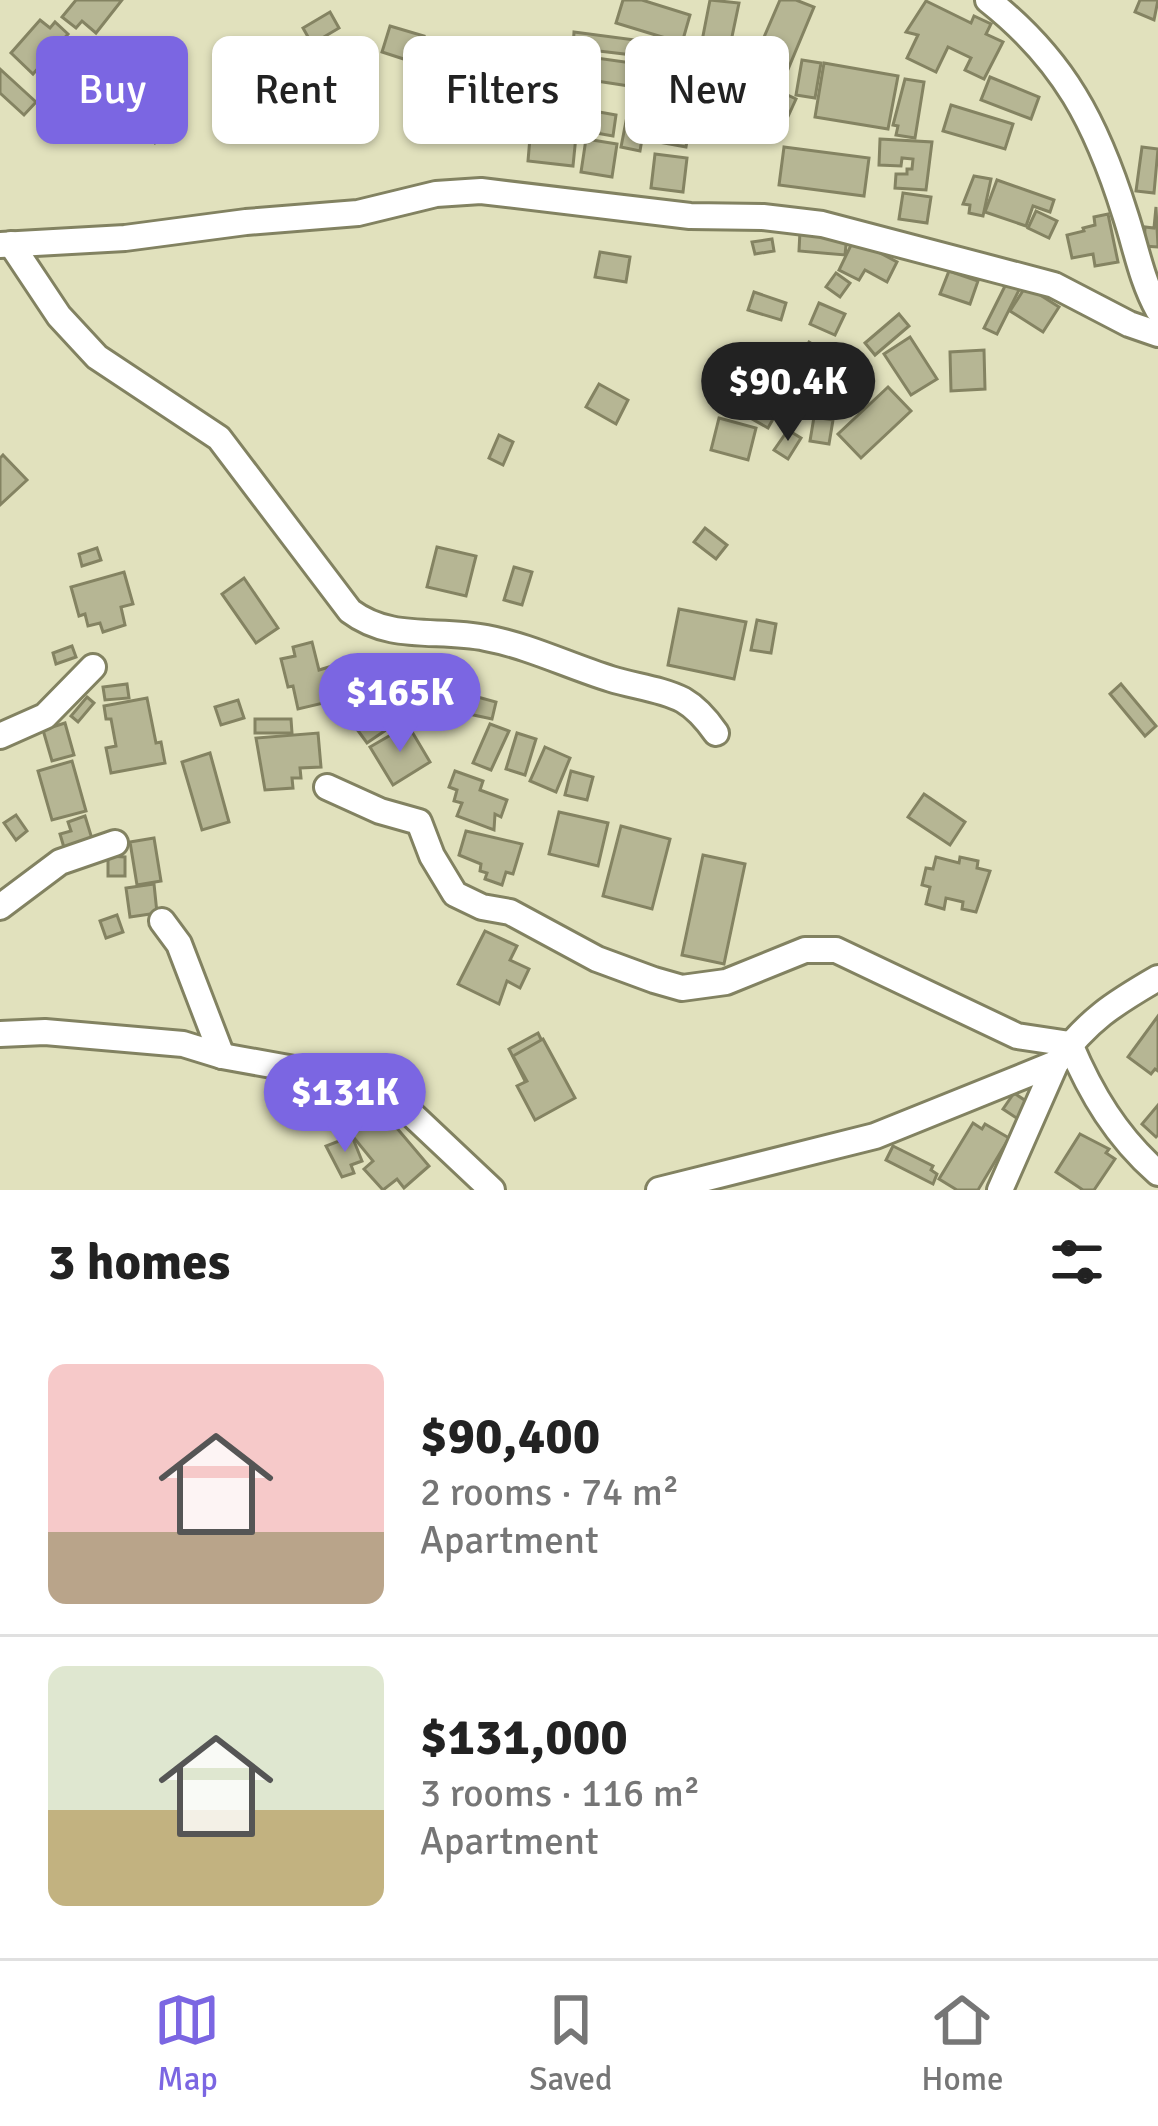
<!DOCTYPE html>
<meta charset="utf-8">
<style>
body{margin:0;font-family:Signika,sans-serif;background:#f2f2f2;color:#222;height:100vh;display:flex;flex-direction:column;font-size:45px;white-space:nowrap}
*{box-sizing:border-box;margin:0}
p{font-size:39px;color:#767676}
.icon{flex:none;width:66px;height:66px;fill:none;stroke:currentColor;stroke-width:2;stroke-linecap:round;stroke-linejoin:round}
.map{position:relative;height:1190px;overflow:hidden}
.side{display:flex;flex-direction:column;background:#fff;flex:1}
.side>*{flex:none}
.hud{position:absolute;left:36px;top:36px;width:1086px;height:108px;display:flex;gap:24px}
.price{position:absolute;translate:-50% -102px;padding:0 27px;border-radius:42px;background:#7b66e2;color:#fff;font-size:39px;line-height:78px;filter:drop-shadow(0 3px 6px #0008)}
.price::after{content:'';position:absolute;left:50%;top:72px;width:36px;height:27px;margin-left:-18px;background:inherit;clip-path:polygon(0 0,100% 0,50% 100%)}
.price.on{background:#222;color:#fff}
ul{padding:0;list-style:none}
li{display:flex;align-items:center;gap:36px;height:300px;padding:0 48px}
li+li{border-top:3px solid #e0e0e0}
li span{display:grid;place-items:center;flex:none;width:336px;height:240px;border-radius:18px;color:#555}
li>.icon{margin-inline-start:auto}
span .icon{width:144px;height:144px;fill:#fffc;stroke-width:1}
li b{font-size:51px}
h2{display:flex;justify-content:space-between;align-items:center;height:144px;padding:0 48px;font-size:51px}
.tag{padding:0 42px;border-radius:18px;background:#fff;box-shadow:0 3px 9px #0004;font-size:42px;line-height:108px}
.tag.on{background:#7b66e2;color:#fff}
.tab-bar{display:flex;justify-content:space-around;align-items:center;height:168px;border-top:3px solid #e0e0e0;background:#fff;font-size:33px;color:#767676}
.tab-bar a{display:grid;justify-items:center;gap:6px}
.tab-bar .on{color:#7b66e2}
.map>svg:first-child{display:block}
.building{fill:#b6b694;stroke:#848362;stroke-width:3}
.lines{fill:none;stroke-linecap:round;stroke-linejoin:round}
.minor-casing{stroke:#828261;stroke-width:30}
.minor{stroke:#fff;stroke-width:24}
</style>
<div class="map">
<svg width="1158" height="1190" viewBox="0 0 1158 1190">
<rect width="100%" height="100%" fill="#e1e1bd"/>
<g class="building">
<polygon points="76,0 122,0 96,33 82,21 76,28 62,17"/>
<polygon points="623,0 642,0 690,15 682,43 616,23"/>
<polygon points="710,0 739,3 729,51 701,46"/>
<polygon points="780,0 796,0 814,7 779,91 796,99 785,123 736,102"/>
<polygon points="1140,0 1158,0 1154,20 1135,12"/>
<polygon points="926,1 971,23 974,16 991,24 986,34 1003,42 984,79 965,70 971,58 948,47 936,72 907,58 918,35 906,32"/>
<polygon points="330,12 339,28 312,44 303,28"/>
<polygon points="40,20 50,28 55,22 68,34 33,74 11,53"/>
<polygon points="390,26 424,36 416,63 382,52"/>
<polygon points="574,32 635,40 633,55 573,48"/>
<polygon points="309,51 341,66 335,78 341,81 319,126 276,104 282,90 288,93"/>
<polygon points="568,54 632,63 629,86 564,76"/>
<polygon points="802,60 821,63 815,98 796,95"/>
<polygon points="824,63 898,76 888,129 815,117"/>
<polygon points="642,67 706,75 702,103 638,95"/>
<polygon points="0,69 36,102 24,115 0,93"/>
<polygon points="990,77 1039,97 1031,119 981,100"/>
<polygon points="905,79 924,82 915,138 896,135 898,126 893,125"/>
<polygon points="533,102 579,106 573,166 528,161"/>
<polygon points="951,105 1013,124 1005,149 943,131"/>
<polygon points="164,106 178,126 155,143 141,123"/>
<polygon points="629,106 691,117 686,147 642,139 640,151 621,147"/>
<polygon points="588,110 616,115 613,136 585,131"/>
<polygon points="586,139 617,144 612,177 581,172"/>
<polygon points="880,139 932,142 926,190 895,188 896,174 907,174 907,169 912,169 913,159 902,158 901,166 879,165"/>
<polygon points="784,147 869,158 864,196 779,185"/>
<polygon points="1142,147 1158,149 1154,193 1136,191"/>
<polygon points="655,154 687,158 683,192 651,188"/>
<polygon points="974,176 991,179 983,216 969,213 970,205 963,204"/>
<polygon points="997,180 1054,200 1050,212 1033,206 1026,226 985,212"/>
<polygon points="903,193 931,197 927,223 899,219"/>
<polygon points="1156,207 1158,247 1144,246 1145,227 1154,228"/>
<polygon points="1036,211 1057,221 1049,238 1028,228"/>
<polygon points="1108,214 1118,262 1095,266 1093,254 1072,258 1067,235 1084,231 1083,228 1095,225 1094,217"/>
<polygon points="800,231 847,235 845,255 799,251"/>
<polygon points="772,239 774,251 755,254 752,242"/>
<polygon points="854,239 897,262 887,282 865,270 859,280 839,270"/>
<polygon points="600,252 630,257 626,282 595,277"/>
<polygon points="949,271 978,281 970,304 940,294"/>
<polygon points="836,273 850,283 840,297 826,287"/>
<polygon points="1007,282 1020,288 997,334 984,328"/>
<polygon points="1026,286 1059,307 1043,332 1010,311"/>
<polygon points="754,292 786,303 781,320 748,310"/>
<polygon points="819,303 845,314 835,335 810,324"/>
<polygon points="899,314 909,326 875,355 865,343"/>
<polygon points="910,337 937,379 911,395 884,354"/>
<polygon points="809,342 837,359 825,379 798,362"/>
<polygon points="984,350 985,389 951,391 950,352"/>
<polygon points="767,353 784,364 777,375 760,365"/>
<polygon points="789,361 819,379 809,396 802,392 794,405 771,391"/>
<polygon points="599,384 628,400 616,424 586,407"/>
<polygon points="888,387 911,411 861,458 838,434"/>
<polygon points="760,390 782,403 768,428 745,415"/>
<polygon points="814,417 833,420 829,444 810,441"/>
<polygon points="719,418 756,428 748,460 711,450"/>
<polygon points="788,430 801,438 788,459 774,450"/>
<polygon points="499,435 513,442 503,465 489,458"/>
<polygon points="3,455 27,480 0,505 0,458"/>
<polygon points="705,528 727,545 716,559 694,542"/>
<polygon points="437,547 476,556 466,596 427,587"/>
<polygon points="97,548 101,560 82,566 79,554"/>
<polygon points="514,567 532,572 522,605 504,600"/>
<polygon points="124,572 133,604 121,607 125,625 103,632 100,623 88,626 85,614 79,616 71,587"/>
<polygon points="244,578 278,628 256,643 222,594"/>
<polygon points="679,609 746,622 734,679 668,665"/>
<polygon points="757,620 776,624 771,653 751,650"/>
<polygon points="312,642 319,670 329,667 334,688 325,690 328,702 298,709 293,686 288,687 281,659 295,656 293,647"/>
<polygon points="72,646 76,657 56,664 53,653"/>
<polygon points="422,656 453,659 449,682 454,683 452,694 446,693 444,702 409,695"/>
<polygon points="127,684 129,698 105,700 103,687"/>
<polygon points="1121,684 1156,726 1145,736 1110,694"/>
<polygon points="377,696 396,723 367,743 348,717"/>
<polygon points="474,696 496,702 492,719 469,714"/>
<polygon points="87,697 94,703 78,722 71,716"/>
<polygon points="147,698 156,743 161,742 165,763 111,773 106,748 116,746 111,719 106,719 104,706"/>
<polygon points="238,700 244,718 221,725 215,707"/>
<polygon points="255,719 291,719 292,733 255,733"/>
<polygon points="65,723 74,755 52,761 43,730"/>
<polygon points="490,724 509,731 491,770 473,763"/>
<polygon points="408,725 430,762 393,785 370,747"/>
<polygon points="318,733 321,767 300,768 301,778 292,778 293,788 265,790 256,738"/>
<polygon points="517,733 536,739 525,775 506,769"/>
<polygon points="545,747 570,758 556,792 530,781"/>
<polygon points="210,753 229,822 202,830 182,762"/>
<polygon points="72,761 86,811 52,820 38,771"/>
<polygon points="455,771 483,781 480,790 507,800 501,817 495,814 494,830 457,816 462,803 454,801 457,790 449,787"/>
<polygon points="571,771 593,777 587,800 565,795"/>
<polygon points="924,794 965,822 950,845 908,817"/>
<polygon points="559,812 608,823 598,866 549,854"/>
<polygon points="16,815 27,831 16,840 4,823"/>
<polygon points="85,816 93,842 65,851 60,834 71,831 68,822"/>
<polygon points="621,826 670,839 652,909 603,896"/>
<polygon points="466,831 522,844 513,874 506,872 502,885 485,879 487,873 480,871 481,864 459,855"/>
<polygon points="154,838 161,881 137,885 130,842"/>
<polygon points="703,855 745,864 724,964 682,955"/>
<polygon points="108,856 125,857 125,876 108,876"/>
<polygon points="936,857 959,863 960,857 978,861 977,868 990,871 976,912 962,909 963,902 946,898 944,909 926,904 930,887 922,885 926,868 933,869"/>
<polygon points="154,884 157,913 130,917 126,888"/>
<polygon points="117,915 123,932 106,938 100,921"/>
<polygon points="485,931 517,946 510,960 529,969 520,988 507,981 499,1004 458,984"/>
<polygon points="1158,1016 1158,1071 1155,1069 1151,1074 1128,1057"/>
<polygon points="538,1033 555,1068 526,1083 509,1049"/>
<polygon points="543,1039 575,1098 535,1120 517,1086 527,1081 513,1056"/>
<polygon points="336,1088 349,1094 341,1112 348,1115 341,1130 319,1125"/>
<polygon points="1014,1093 1032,1105 1021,1121 1003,1109"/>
<polygon points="1158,1105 1158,1135 1156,1137 1142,1124"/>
<polygon points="379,1107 429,1166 404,1188 397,1179 383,1190 364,1169 373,1161 350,1133"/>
<polygon points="973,1123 982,1129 985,1124 1009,1138 978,1190 957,1190 939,1179"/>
<polygon points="1080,1134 1109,1149 1106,1153 1115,1159 1094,1190 1083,1190 1056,1172"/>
<polygon points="352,1136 362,1161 351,1165 354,1173 342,1177 326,1146"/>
<polygon points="893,1146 933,1166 931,1170 937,1174 933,1184 886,1160"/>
</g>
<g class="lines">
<defs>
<g id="minor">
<path d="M 988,0 C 1064,60 1097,124 1125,214 C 1136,247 1141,279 1158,310"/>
<path d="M 11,244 L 59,316 L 97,357 L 219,438 L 350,611 C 391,642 438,628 486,638 C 529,646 569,666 611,679 C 633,686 662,689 683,700 C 697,708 707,720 716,733"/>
<polyline points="0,245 125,238 246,222 358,213 436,194 481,191 690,216 763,217 822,224 1054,285 1129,324 1158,334"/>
<polyline points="0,736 45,716 93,667"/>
<path d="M 327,787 L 380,811 L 419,822 L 432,856 L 455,894 L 482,907 L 510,912 L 597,959 L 654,980 L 682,988 L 726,982 L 805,950 L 836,950 L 1017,1036 L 1070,1044 C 1091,1094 1117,1137 1158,1173"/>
<polyline points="0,907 60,862 115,843"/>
<polyline points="162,921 179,944 222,1056"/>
<polyline points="0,1034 45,1032 183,1044 222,1056 366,1082 405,1108 492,1190"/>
<polyline points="659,1190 875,1136 1056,1063"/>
<path d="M 1000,1190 L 1056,1063 C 1088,1020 1113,1004 1158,978"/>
</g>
</defs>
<use href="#minor" class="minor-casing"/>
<use href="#minor" class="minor"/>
</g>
</svg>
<b class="price on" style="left:788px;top:444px">$90.4K</b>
<b class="price" style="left:400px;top:755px">$165K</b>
<b class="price" style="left:345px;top:1155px">$131K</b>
<div class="hud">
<a class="tag on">Buy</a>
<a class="tag">Rent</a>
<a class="tag">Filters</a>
<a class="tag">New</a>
</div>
</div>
<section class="side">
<h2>3 homes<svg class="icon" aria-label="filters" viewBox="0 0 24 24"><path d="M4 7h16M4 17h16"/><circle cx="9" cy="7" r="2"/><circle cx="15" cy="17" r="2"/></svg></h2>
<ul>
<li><span style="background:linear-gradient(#f6c9c9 70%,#b9a48a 0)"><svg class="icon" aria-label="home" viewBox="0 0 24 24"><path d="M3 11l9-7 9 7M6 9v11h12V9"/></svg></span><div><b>$90,400</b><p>2 rooms · 74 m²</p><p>Apartment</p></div></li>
<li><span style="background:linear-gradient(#dfe7d0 60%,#c2b280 0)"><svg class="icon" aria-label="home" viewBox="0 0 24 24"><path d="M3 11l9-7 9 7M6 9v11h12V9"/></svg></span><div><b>$131,000</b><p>3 rooms · 116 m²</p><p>Apartment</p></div></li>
</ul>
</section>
<nav class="tab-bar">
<a class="on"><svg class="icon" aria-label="map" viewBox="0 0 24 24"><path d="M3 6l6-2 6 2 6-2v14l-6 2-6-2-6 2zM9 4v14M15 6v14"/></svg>Map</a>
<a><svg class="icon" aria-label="saved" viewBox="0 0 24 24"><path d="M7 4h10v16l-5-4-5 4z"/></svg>Saved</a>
<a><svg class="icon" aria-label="home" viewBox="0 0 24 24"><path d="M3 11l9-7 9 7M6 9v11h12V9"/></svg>Home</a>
</nav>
